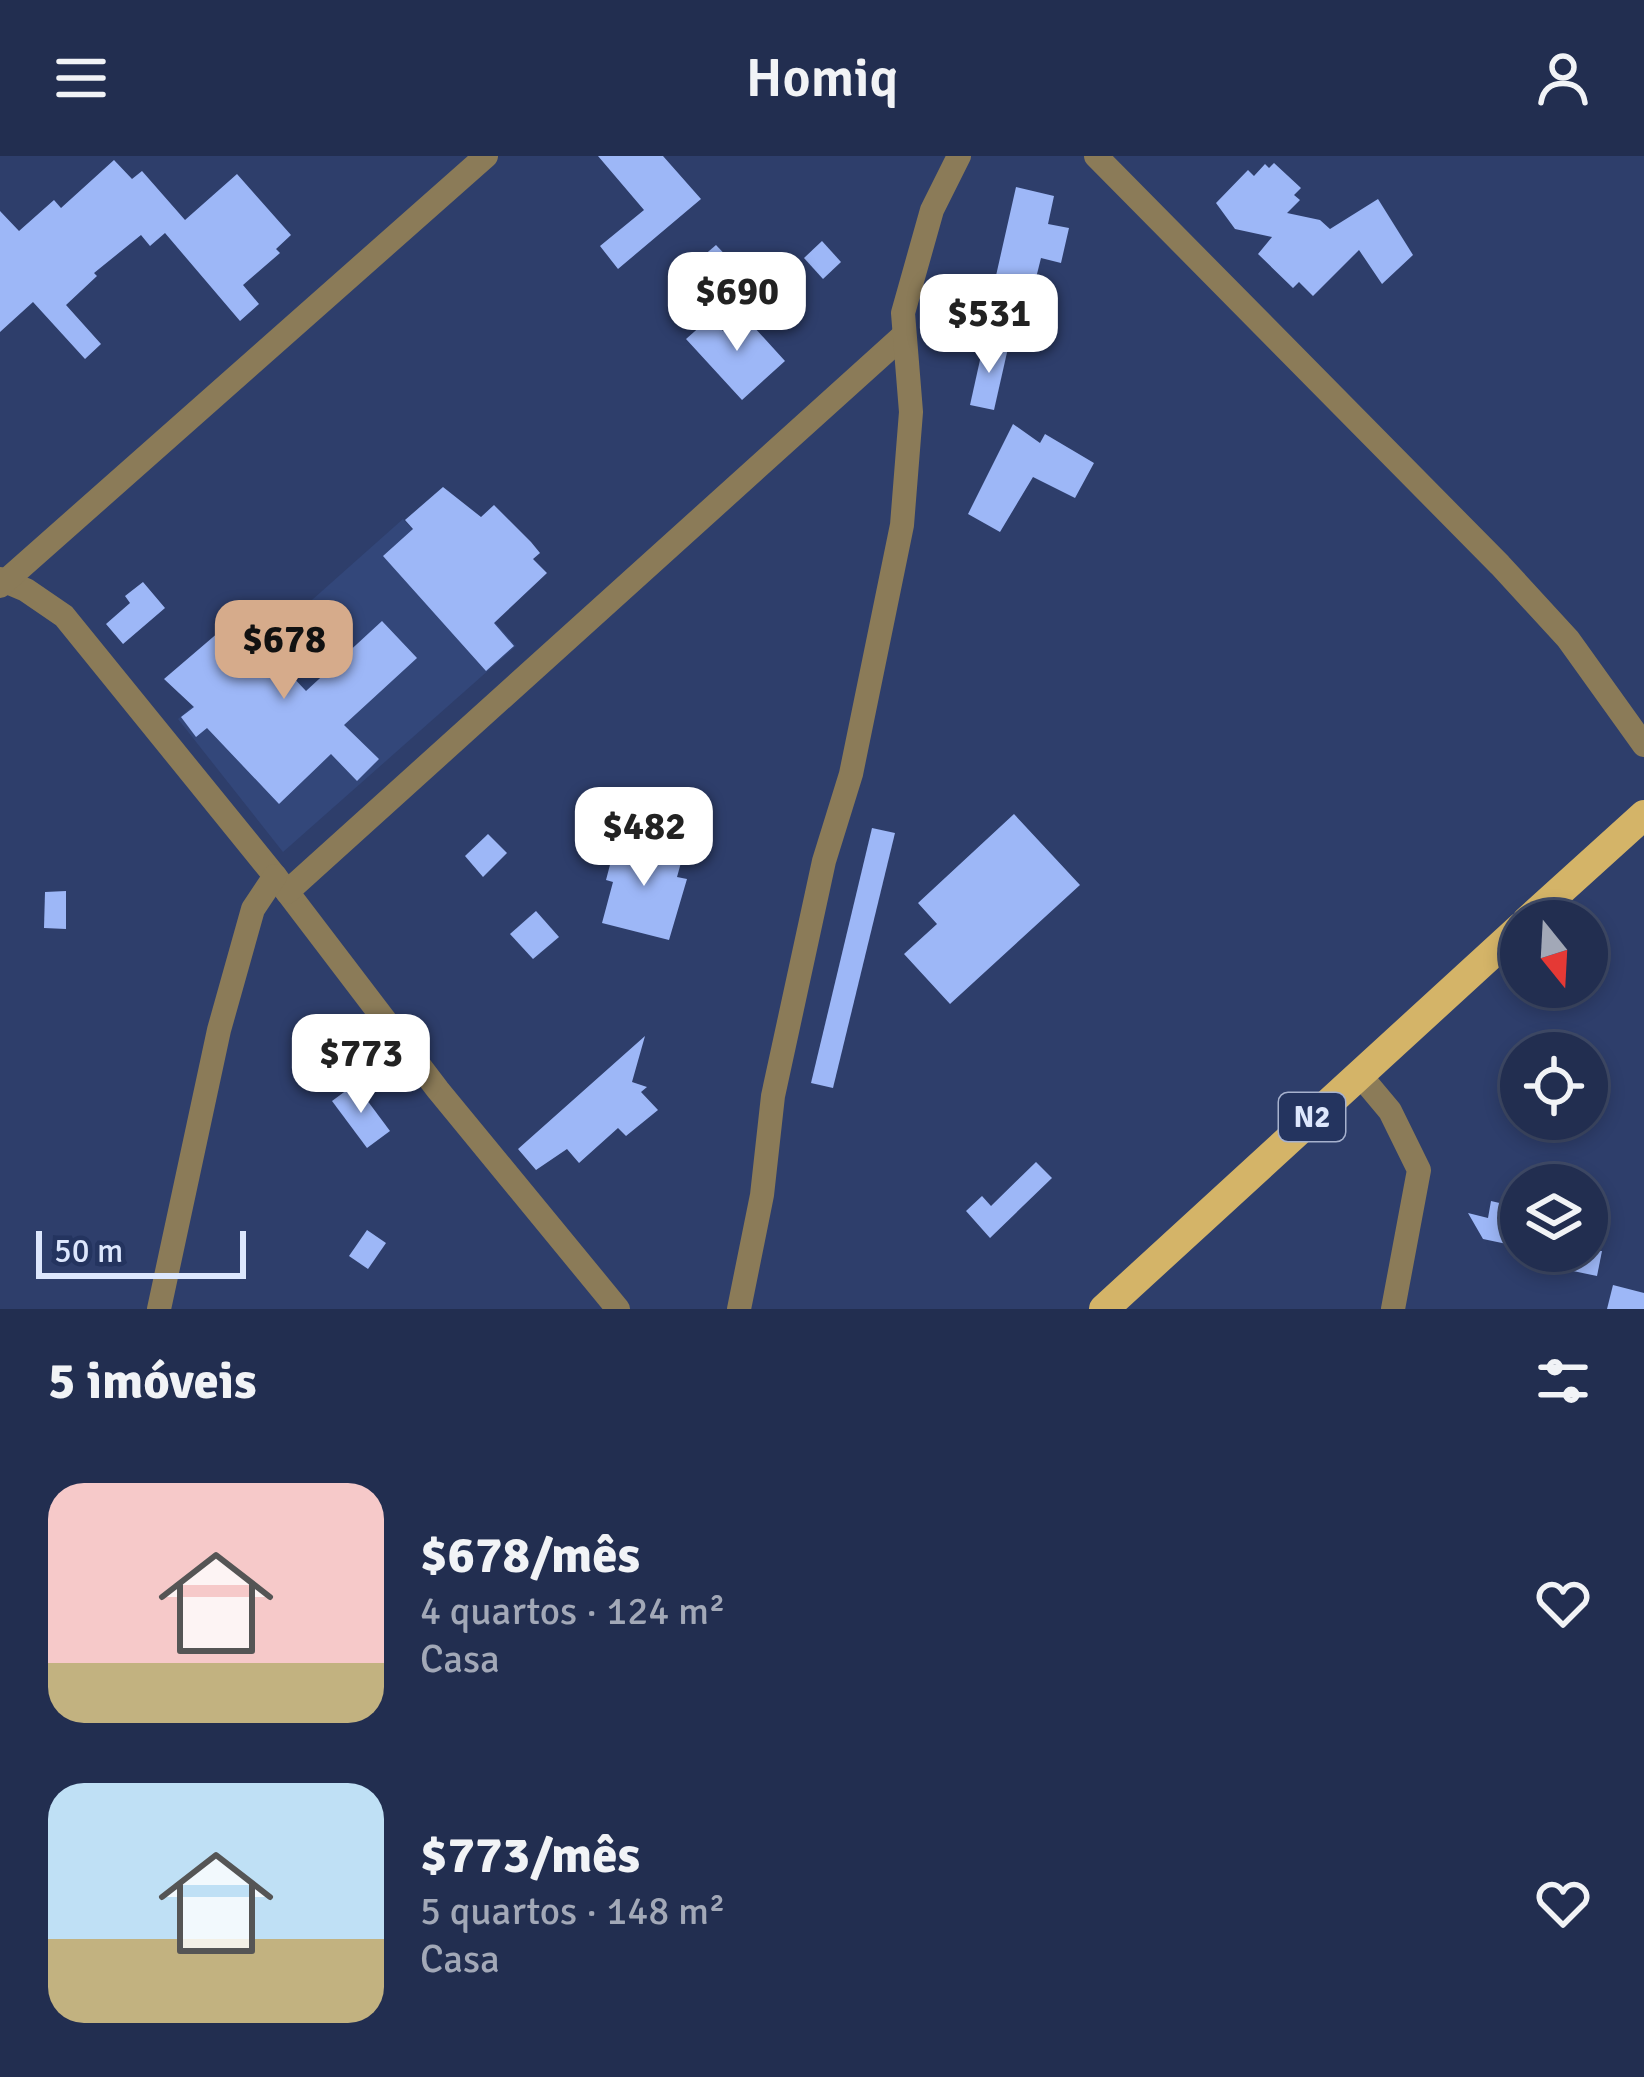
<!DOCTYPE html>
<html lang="pt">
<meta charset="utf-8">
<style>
body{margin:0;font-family:Signika,sans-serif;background:#2a3657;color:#f1f3f6;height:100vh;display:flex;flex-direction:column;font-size:45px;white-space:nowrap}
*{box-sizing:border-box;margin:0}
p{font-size:39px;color:#a2a8b7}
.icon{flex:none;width:66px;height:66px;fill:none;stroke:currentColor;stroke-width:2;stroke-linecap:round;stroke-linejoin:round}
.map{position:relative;height:1153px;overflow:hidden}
.drawer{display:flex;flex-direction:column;background:#222e50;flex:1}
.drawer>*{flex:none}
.needle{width:78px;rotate:162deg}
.controls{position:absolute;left:1500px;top:744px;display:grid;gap:24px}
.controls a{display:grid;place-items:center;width:108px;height:108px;border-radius:50%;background:#222e50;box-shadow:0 6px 18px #0003,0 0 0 3px #3f4a67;font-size:60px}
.scale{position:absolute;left:36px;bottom:30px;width:210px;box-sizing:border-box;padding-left:12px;border:6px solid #dde7fd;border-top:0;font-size:33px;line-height:42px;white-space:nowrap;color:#dde7fd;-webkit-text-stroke:9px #24345f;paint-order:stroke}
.price{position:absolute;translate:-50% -102px;padding:0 27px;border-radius:24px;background:#fff;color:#222;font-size:39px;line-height:78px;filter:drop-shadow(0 3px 6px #0008)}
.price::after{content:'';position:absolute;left:50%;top:72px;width:36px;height:27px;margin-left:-18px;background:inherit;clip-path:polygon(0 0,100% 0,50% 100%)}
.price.selected{background:#d6ab8b;color:#111}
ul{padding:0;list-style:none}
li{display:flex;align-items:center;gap:36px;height:300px;padding:0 48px}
li span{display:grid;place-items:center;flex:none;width:336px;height:240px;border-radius:36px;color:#555}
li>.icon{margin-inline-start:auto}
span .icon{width:144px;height:144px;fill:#fffc;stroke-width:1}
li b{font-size:51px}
h2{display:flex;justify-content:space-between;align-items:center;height:144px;padding:0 48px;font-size:51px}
header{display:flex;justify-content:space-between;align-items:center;height:156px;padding:0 48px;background:#222e50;font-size:54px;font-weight:600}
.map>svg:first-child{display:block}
.built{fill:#33477a}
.building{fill:#9db7f7}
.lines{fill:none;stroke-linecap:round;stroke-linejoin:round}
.street{stroke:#8b7b58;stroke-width:24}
.primary{stroke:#d4b468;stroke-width:30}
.labels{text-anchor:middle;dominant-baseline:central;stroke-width:12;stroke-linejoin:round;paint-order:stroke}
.shield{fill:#24345f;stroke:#a6b1ce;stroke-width:3}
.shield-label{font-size:30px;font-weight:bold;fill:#dde7fd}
</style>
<header><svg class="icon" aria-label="menu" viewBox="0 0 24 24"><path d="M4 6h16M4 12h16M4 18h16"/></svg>Homiq<svg class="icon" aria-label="person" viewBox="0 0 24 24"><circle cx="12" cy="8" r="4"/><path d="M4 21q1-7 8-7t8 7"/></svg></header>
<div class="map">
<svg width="1644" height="1153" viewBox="0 0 1644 1153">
<rect width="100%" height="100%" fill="#2e3e6b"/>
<polygon class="built" points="403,363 516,490 283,696 178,563"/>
<g class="building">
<polygon points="598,0 663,0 701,43 618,113 600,90 644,54"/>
<polygon points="114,4 132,23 142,15 185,64 237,18 291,79 276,93 280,97 243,129 259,148 240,165 165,77 150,90 141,79 94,117 97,120 66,149 101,188 85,203 33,146 0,176 0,55 19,75 54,44 61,52"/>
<polygon points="1274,7 1301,32 1294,39 1300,44 1287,57 1320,64 1330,73 1378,43 1413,99 1382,128 1359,94 1313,140 1299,126 1293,132 1258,98 1272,81 1235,73 1216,47 1248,14 1254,20 1265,8 1269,12"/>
<polygon points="1016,31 1054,40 1048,68 1069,72 1061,107 1041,102 1035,126 1021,145 986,164"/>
<polygon points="822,85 841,106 823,123 804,102"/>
<polygon points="716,89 734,108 713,127 695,107"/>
<polygon points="742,158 785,205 742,244 686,183 711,161 723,175"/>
<polygon points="984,186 1008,192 994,254 970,249"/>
<polygon points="1013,268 1040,287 1045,278 1094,307 1075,342 1033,321 1000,376 968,358"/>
<polygon points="443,331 481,361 494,349 531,386 540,397 533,403 547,417 494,467 514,490 486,515 383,400 413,373 405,364"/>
<polygon points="143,426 165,452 123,488 106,468 130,447 125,440"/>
<polygon points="254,446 276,471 260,486 306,535 382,465 417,502 344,569 379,603 357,625 331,598 279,648 207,572 196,581 181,561 194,551 164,523"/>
<polygon points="1014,658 1080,729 950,848 904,798 937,768 918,747"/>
<polygon points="872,672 895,677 833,932 811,927"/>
<polygon points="488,678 507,697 483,721 465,700"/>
<polygon points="647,685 682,703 677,721 687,723 669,784 602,767 613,726 606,724 616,686"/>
<polygon points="66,735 66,773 44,772 45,736"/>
<polygon points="536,755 559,781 533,803 510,778"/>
<polygon points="645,880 632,926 647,931 641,936 658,954 626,980 618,972 579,1007 567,993 536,1014 518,993"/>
<polygon points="355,928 390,975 367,992 332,945"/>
<polygon points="1036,1006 1052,1022 990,1082 966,1055 982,1040 991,1050"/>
<polygon points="1491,1045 1521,1052 1521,1091 1483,1083 1468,1057 1488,1062"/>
<polygon points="367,1074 386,1087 368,1113 349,1100"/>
<polygon points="1526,1095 1602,1095 1597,1120 1525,1105"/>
<polygon points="1613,1129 1644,1137 1644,1153 1607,1153"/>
</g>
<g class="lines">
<g class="street">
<polyline points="1096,0 1500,409 1568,483 1644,589"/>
<polyline points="0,423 26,434 64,460 275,720 438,934 618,1153"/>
<polyline points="0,430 486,0"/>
<polyline points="287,736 904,179"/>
<polyline points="1359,918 1390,955 1419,1014 1393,1153"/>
<polyline points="159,1153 219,874 253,753 275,720"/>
<polyline points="739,1153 762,1039 773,940 824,705 851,618 902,369 911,256 903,157 932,54 959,0"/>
</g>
<g class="primary">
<polyline points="1527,765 1644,659"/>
<polyline points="1104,1153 1521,771"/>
</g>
</g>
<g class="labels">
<rect class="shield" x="1279" y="937" width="66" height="48" rx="9"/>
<g class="shield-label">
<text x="1312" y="961">N2</text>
</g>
</g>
</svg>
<div class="controls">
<a><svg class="needle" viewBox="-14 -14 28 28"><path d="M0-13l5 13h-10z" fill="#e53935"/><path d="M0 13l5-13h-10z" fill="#a2a8b7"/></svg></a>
<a><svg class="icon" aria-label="locate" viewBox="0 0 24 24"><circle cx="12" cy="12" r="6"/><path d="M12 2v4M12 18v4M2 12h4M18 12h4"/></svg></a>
<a><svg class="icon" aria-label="layers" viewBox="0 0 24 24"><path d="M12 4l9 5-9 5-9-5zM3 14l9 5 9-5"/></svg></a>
</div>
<div class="scale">50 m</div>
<b class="price" style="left:737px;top:198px">$690</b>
<b class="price" style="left:989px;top:220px">$531</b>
<b class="price selected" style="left:284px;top:546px">$678</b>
<b class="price" style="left:644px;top:733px">$482</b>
<b class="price" style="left:361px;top:960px">$773</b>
</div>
<section class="drawer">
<h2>5 imóveis<svg class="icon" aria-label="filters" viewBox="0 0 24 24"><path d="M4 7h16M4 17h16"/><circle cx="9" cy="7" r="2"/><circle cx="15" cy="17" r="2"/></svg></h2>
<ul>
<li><span style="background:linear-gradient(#f6c9c9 75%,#c2b280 0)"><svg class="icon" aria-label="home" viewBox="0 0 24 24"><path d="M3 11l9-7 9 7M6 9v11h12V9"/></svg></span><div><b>$678/mês</b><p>4 quartos · 124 m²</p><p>Casa</p></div><svg class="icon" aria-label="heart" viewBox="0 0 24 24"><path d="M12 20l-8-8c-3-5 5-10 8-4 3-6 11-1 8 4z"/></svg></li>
<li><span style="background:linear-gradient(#bfe0f5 65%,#c2b280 0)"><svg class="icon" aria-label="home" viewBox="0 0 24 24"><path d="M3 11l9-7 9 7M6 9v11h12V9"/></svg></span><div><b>$773/mês</b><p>5 quartos · 148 m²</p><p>Casa</p></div><svg class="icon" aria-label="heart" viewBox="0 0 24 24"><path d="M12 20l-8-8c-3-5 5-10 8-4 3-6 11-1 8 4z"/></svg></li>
</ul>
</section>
